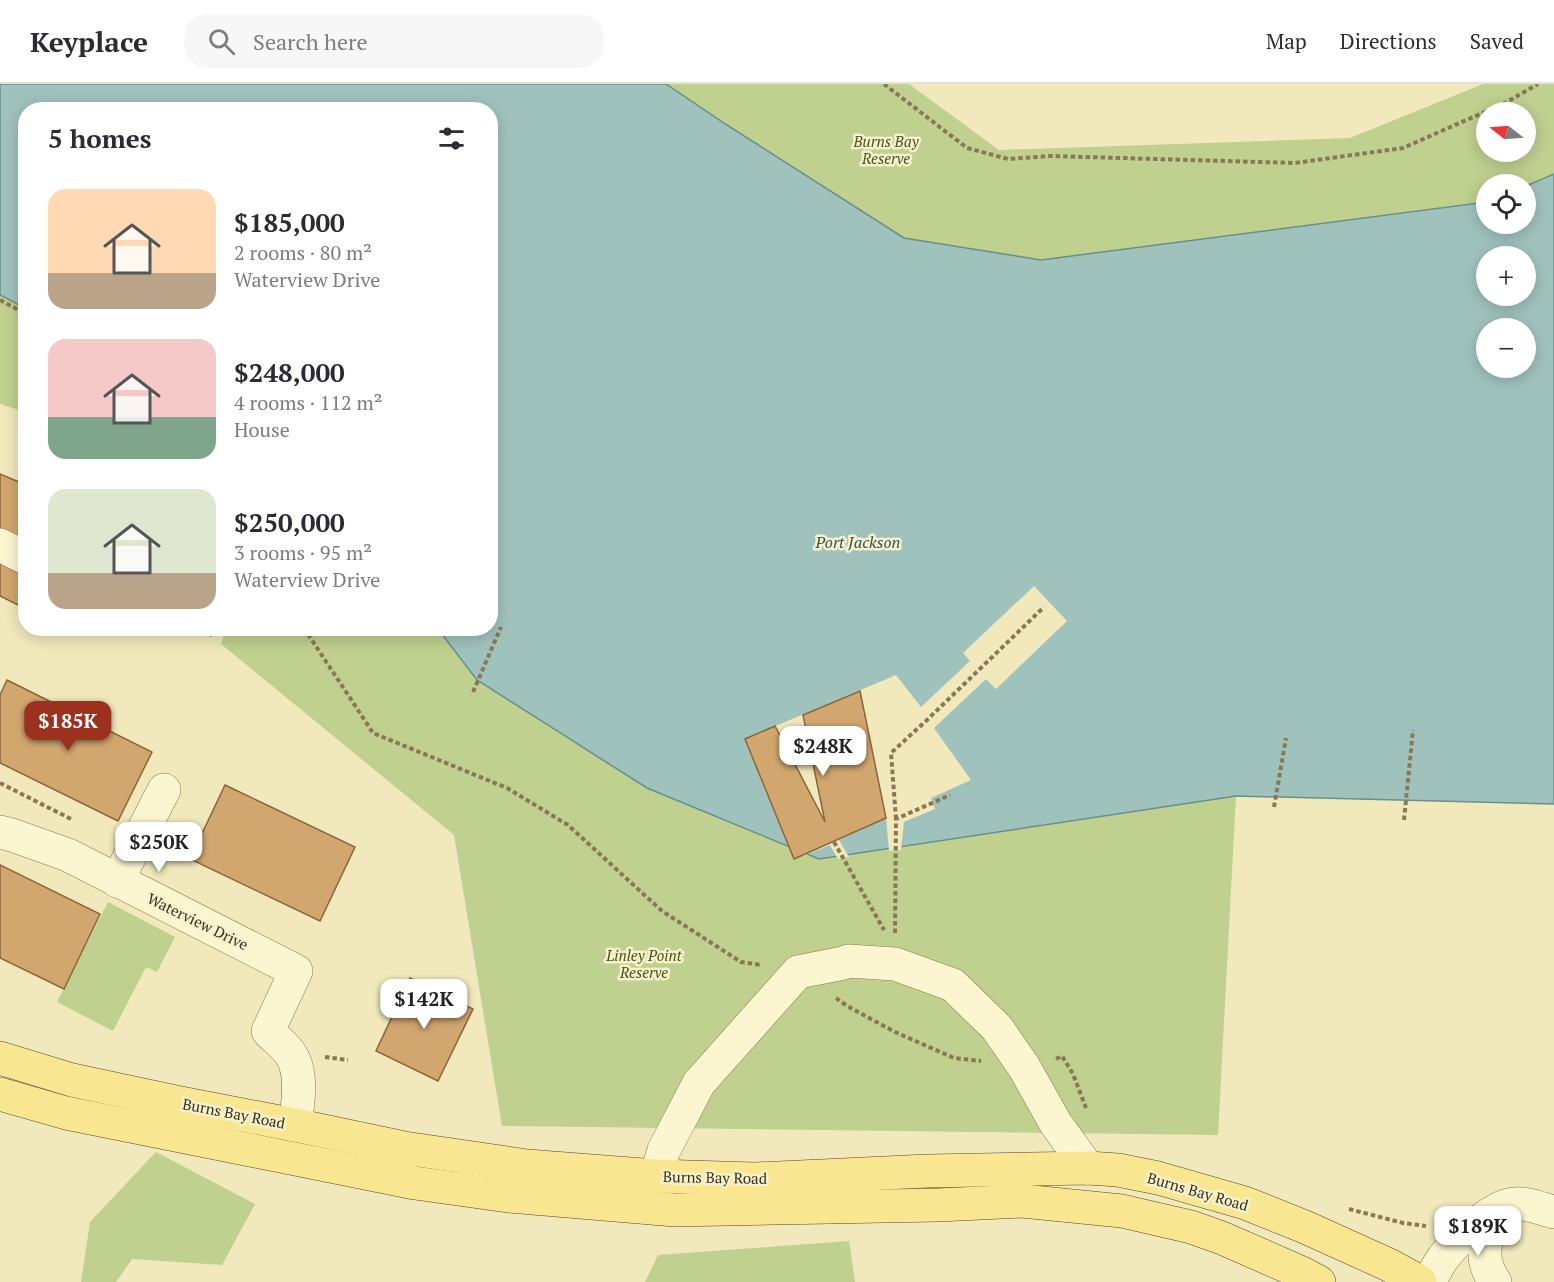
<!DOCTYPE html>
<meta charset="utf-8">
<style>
body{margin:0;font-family:"PT Serif",serif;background:#f7f7f7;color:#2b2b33;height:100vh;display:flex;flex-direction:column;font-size:22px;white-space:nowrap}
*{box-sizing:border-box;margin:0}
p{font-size:20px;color:#7c7c81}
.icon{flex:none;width:33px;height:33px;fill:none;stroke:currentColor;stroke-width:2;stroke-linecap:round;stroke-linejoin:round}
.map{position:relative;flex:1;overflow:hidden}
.panel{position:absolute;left:18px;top:18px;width:480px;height:534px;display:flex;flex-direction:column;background:#fff;border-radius:24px;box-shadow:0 3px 15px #0003}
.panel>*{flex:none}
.needle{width:39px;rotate:287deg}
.buttons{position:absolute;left:1476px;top:18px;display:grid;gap:12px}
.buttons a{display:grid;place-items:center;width:60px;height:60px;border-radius:50%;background:#fff;box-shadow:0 3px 15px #0003;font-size:30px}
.price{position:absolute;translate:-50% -51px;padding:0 14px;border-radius:12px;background:#fff;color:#222;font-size:20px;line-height:39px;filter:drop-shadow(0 2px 3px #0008)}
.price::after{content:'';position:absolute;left:50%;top:36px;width:18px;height:14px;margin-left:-9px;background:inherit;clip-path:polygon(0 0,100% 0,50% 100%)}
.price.on{background:#9d3120;color:#fff}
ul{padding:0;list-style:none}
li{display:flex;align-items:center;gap:18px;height:150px;padding:0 30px}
li span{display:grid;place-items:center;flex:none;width:168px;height:120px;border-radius:18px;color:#555}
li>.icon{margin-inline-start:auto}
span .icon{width:72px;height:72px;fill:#fffc;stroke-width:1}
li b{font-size:26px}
h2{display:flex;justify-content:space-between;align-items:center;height:72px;padding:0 30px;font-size:26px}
header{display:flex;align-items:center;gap:36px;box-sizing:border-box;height:84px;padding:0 30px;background:#fff;border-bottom:2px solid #e1e1e2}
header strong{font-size:28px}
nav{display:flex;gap:33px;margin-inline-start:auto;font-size:21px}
.search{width:420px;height:54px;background:#f7f7f7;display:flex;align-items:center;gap:15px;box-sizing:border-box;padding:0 21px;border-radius:24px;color:#7c7c81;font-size:22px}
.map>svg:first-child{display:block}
.green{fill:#bfd08f;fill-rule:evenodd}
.water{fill:#a0c2bd;stroke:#67908b;stroke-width:1.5;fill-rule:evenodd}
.pier{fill:#f1e9bc}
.building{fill:#d2a66f;stroke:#8b6538;stroke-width:1.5}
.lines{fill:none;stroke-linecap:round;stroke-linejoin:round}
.minor-casing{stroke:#8a7854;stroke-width:34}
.major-casing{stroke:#574529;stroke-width:34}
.path{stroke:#8a7854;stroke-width:4;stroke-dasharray:4.5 3;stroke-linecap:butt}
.minor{stroke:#fbf5d0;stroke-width:33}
.major{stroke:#f8e790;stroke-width:33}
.labels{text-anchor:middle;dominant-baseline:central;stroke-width:5;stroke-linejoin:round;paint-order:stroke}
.park-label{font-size:15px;font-style:italic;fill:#40561f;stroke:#f8f1cc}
.street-label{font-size:15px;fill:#382d1a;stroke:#f8f1cc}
.water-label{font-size:16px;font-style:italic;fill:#285559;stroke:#f8f1cc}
</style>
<header>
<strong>Keyplace</strong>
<div class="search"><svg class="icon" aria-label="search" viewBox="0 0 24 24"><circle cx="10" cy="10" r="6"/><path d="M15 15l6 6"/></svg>Search here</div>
<nav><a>Map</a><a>Directions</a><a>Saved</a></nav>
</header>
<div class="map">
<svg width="1554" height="1198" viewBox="0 0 1554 1198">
<rect width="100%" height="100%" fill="#f1e9bc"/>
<g class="green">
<path d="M 666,0 L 909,0 L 999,66 L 1350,54 L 1483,0 L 1554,0 L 1554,90 L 1526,102 L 1526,100 L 1486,100 L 1486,118 L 1041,176 L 904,154 L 727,41 ZM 1486,28 L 1526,28 L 1526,68 L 1486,68 Z"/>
<polygon points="0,211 25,224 25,328 0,320"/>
<polygon points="226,545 438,545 477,596 819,775 1236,712 1218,1051 502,1042 454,751 221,560"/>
<polygon points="108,818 175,853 157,888 146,883 113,947 57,918"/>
<polygon points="156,1068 255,1120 222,1181 132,1175 116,1198 81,1198 90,1138"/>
<polygon points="849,1157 855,1198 645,1198 658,1171"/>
</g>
<path class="water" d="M 0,0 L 666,0 L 727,41 L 904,154 L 1041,176 L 1486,118 L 1486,140 L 1526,140 L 1526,102 L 1554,90 L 1554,720 L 1236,712 L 819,775 L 647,704 L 477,596 L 438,545 L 490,544 L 490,26 L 26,26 L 25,224 L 0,211 ZM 1486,172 L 1526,172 L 1526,212 L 1486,212 ZM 1486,244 L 1526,244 L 1526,284 L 1486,284 Z"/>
<polygon class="pier" points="1034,502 1067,537 996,605 986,595 934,644 971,696 931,714 935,725 904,738 901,766 889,767 886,734 839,756 849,773 838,775 830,761 803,772 790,766 745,655 896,591 921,623 970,577 963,569"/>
<g class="building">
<polygon points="0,390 26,401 26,457 0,446"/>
<polygon points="0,477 26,490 26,525 0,512"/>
<polygon points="192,544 213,544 211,552"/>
<polygon points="7,596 152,668 118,737 0,679 0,611"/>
<polygon points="860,607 886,734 794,775 745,655 775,642 825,738 803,631"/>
<polygon points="225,701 355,763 320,837 190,775"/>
<polygon points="0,781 100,830 64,905 0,874"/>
<polygon points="410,894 473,925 438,997 376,967"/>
</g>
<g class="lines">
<defs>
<g id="minor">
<polyline points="0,461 26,474"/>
<path d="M 0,748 L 12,751 L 68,771 L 296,887 L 268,947 C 275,955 286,962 291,971 C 303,988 298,1021 295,1041"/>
<polyline points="117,797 164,706"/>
<polyline points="656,1092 664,1066 699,999 798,888 844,879 848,877 895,880 953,901 997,944 1024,983 1056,1040 1088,1084"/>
<path d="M 1429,1198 C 1434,1190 1438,1181 1443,1174 C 1457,1156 1490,1123 1513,1120 C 1525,1118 1542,1125 1554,1128"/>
<path d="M 1495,1198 C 1475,1169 1488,1151 1503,1123"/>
</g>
<g id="major">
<polyline points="0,974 72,996 180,1019 295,1041 404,1064 527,1082 656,1092 755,1095 928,1087 1088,1084 1118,1086 1158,1094 1245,1119 1305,1143 1389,1181 1420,1198"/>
<polyline points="0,1010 66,1029 415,1099 508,1112 675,1126 938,1121 1022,1117 1122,1127 1191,1143 1222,1154 1302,1189 1319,1198"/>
</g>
</defs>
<use href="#minor" class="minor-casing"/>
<use href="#major" class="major-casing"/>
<g class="path">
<polyline points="884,0 967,64 1008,75 1050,72 1295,79 1403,64 1505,19 1538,0"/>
<polyline points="0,216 26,230"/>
<polyline points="304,544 373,649 507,704 568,741 662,827 741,878 762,881"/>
<polyline points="473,608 501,543"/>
<polyline points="0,699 71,735"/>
<polyline points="1274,723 1286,654"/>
<polyline points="896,735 891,669 928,635 1044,523"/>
<polyline points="1404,736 1413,646"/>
<polyline points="834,758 884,846"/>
<polyline points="895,849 896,735 950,711"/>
<polyline points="836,914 847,922 895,948 954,974 981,977"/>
<polyline points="325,973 348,976"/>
<polyline points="1056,975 1062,972 1073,990 1086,1024"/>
<polyline points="1349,1125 1403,1139 1426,1142"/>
</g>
<use href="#minor" class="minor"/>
<use href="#major" class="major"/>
</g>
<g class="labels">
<g class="park-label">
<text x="886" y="57">Burns Bay<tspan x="886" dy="17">Reserve</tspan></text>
<text x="644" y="871">Linley Point<tspan x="644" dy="17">Reserve</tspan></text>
</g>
<g class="street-label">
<text transform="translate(198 837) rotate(26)">Waterview Drive</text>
<text transform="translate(234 1029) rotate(11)">Burns Bay Road</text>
<text transform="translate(715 1093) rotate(1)">Burns Bay Road</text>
<text transform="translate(1198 1107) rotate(16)">Burns Bay Road</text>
</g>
<g class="water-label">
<text x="858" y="458">Port Jackson</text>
</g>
</g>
</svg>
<div class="buttons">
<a><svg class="needle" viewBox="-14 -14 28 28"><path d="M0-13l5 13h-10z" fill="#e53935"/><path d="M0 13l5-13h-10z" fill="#7c7c81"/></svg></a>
<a><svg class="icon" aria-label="locate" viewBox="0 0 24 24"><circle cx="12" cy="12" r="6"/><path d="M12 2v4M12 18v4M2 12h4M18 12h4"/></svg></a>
<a>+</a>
<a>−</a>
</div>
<b class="price on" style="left:68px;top:668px">$185K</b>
<b class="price" style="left:823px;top:693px">$248K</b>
<b class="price" style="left:159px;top:789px">$250K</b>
<b class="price" style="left:424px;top:946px">$142K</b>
<b class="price" style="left:1478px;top:1173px">$189K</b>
<section class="panel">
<h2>5 homes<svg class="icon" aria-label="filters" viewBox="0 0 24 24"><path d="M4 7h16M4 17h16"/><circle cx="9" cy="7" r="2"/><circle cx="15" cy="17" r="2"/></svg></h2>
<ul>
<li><span style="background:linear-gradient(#ffd9b3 70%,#b9a48a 0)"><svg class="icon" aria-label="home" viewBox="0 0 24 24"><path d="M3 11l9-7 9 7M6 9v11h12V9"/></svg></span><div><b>$185,000</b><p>2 rooms · 80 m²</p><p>Waterview Drive</p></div></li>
<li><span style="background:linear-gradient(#f6c9c9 65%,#7fa58c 0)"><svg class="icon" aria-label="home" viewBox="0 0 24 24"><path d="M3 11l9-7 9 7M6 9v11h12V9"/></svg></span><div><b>$248,000</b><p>4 rooms · 112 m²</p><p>House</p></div></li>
<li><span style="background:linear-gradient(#dfe7d0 70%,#b9a48a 0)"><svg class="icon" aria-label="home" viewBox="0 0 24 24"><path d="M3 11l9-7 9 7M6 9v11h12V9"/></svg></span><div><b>$250,000</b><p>3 rooms · 95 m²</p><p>Waterview Drive</p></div></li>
</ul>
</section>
</div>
